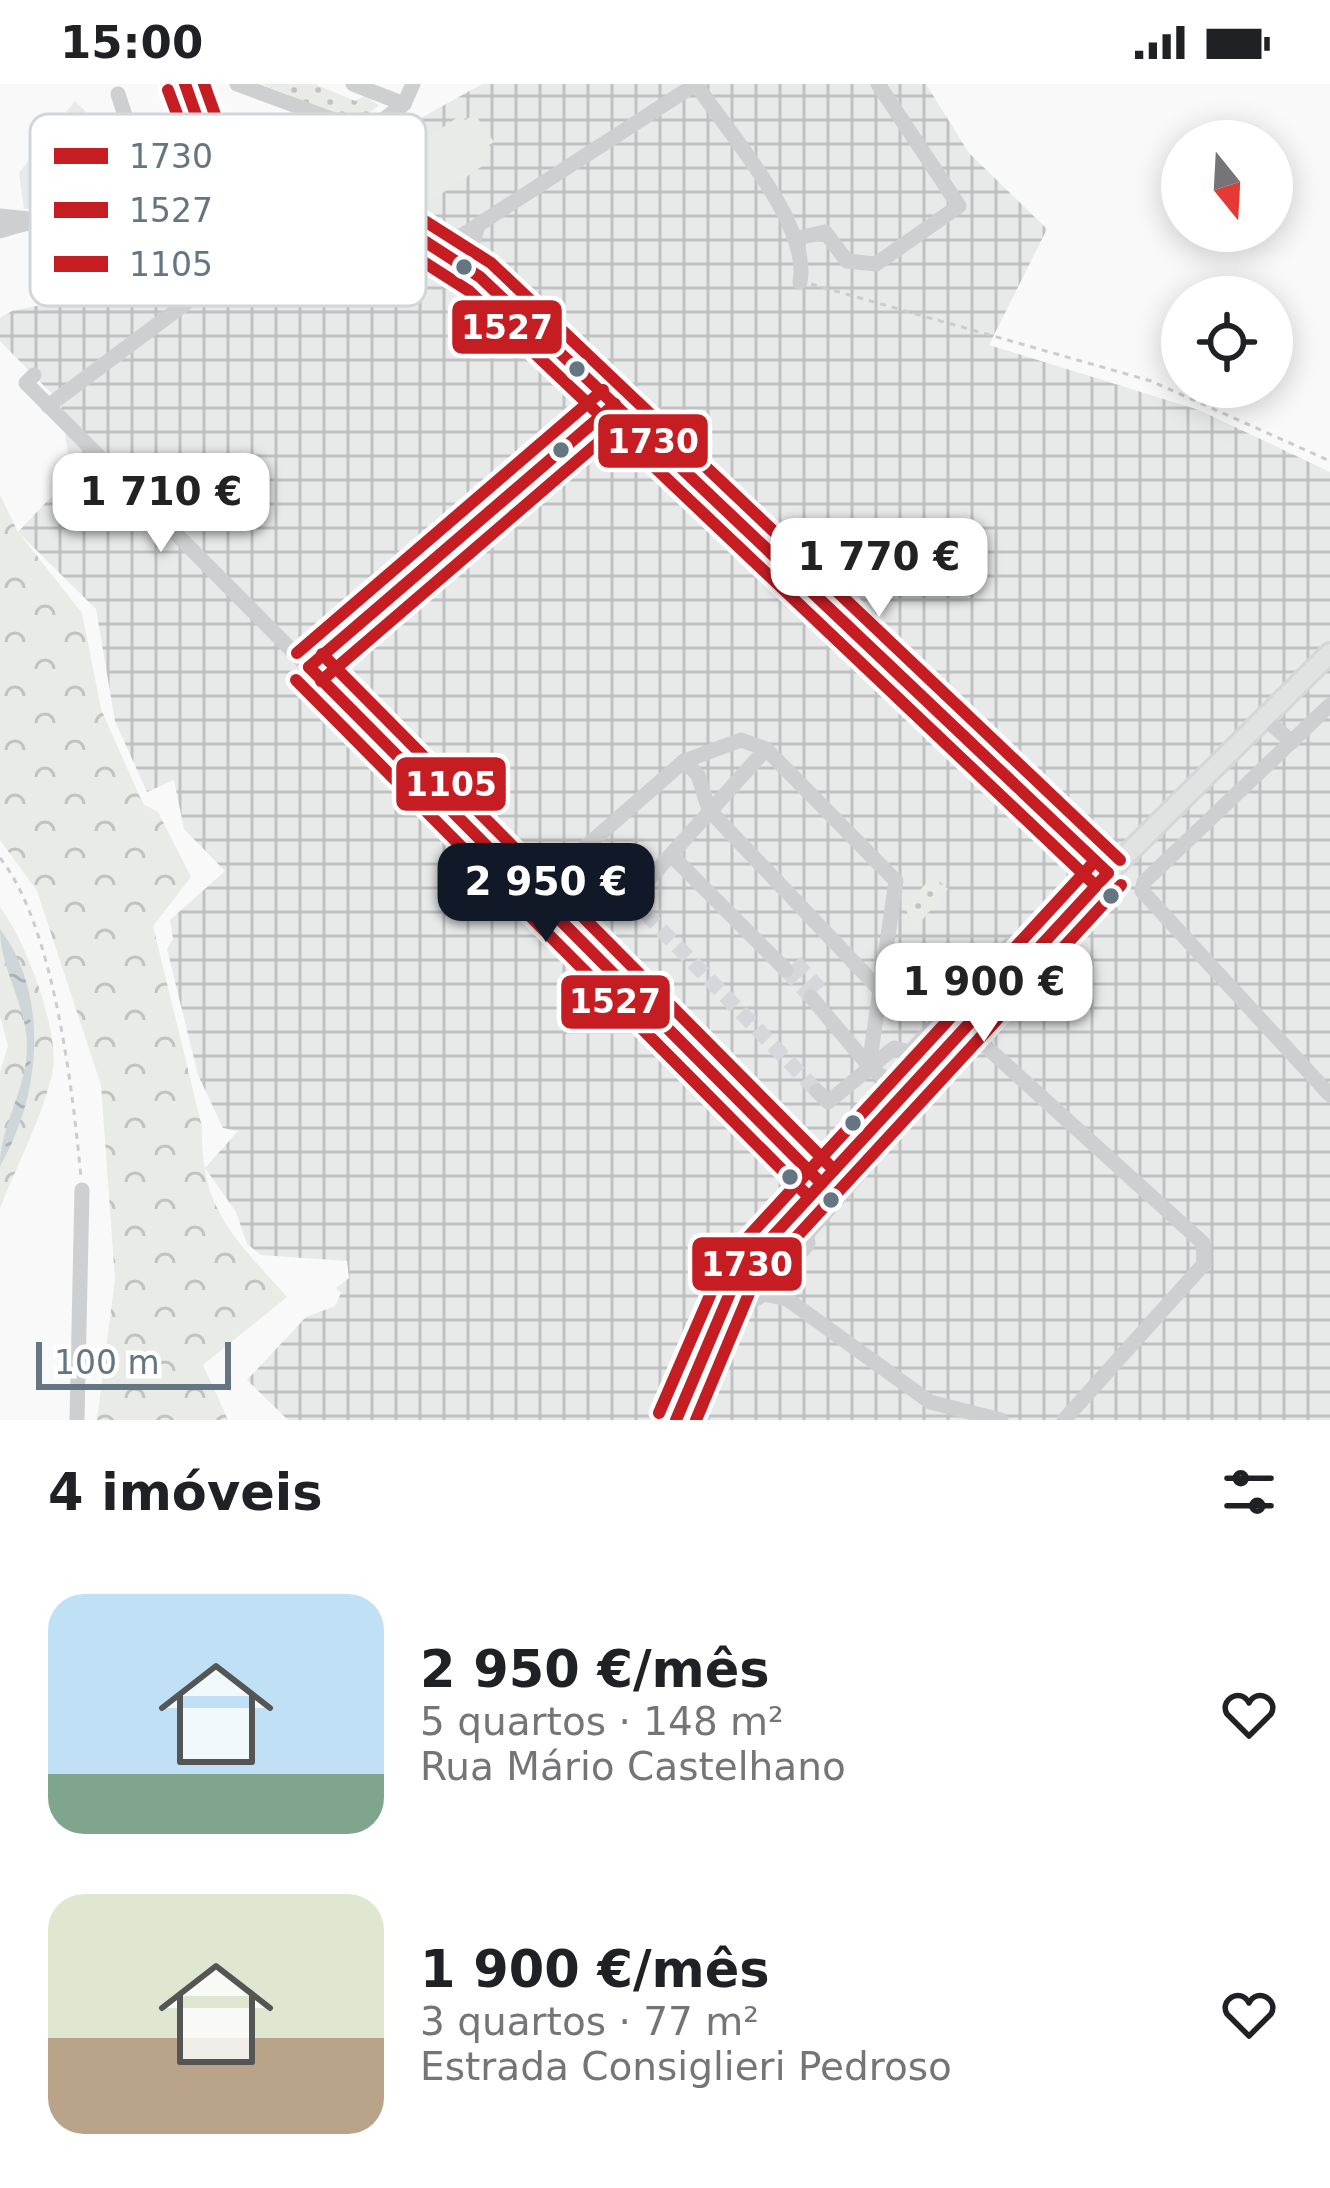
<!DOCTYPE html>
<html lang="pt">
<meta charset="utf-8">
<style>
body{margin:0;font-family:"DejaVu Sans",sans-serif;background:#f2f2f2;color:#202124;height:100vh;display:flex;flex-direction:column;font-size:45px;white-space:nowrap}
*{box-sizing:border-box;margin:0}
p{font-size:39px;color:#757577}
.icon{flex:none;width:66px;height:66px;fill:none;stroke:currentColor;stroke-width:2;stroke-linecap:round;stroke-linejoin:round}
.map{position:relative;height:1336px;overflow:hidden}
.details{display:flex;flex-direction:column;background:#fff;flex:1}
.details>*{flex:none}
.needle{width:78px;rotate:162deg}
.buttons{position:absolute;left:1161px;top:36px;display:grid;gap:24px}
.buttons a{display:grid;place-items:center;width:132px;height:132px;border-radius:50%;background:#fff;box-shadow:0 6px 30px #0003;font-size:60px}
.scale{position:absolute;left:36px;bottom:30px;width:195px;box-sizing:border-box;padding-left:12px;border:6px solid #657683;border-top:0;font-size:33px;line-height:42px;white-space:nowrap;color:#657683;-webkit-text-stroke:9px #fff;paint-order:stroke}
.price{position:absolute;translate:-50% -102px;padding:0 27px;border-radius:24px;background:#fff;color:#222;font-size:39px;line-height:78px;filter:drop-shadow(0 3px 6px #0008)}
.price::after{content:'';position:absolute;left:50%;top:72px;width:36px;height:27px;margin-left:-18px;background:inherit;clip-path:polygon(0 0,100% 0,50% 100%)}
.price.active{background:#111827;color:#fff}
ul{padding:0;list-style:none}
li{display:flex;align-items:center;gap:36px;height:300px;padding:0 48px}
li span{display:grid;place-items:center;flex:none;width:336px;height:240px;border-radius:36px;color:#555}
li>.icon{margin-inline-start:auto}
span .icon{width:144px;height:144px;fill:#fffc;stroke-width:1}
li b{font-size:51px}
h2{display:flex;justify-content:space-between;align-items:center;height:144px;padding:0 48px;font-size:51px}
.status{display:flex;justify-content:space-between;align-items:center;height:84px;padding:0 60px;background:#fff;direction:ltr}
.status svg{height:33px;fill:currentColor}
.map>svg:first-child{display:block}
.built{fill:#e8e9e9}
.industrial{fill:url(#industrial-grid)}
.green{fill:url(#green-dots)}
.forest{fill:url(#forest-crowns)}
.pitch{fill:#e8ebe6}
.water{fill:url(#water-ripples)}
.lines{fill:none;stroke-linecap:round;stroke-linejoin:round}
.minor-tunnel{stroke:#d4d8dc;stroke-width:15;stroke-dasharray:15 8;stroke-linecap:butt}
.major-casing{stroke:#d5d6d7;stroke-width:24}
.path{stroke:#cbcccd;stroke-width:3;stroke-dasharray:6 6;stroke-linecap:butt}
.minor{stroke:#cecfd0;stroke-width:15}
.major{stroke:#e1e2e2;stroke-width:18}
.bus-1-casing{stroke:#fff;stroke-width:21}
.bus-2-casing{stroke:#fff;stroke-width:21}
.bus-3-casing{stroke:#fff;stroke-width:21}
.bus-1{stroke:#c61d23;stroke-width:12}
.bus-2{stroke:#c61d23;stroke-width:12}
.bus-3{stroke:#c61d23;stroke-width:12}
.bus-dot{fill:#657683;stroke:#fff;stroke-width:4.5}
.key{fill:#fff;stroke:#d1d6da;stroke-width:3}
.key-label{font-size:33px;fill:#657683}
.line-badge{stroke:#fff;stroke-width:4.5}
.badge-label{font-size:33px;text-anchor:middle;font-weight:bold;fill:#fff}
</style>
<div class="status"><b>15:00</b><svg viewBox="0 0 49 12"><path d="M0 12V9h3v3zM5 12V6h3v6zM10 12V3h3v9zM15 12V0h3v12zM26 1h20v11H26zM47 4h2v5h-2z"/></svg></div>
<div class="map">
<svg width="1330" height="1336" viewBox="0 0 1330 1336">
<defs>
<pattern id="industrial-grid" width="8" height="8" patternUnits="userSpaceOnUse" patternTransform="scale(3)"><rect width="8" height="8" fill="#e8e9e9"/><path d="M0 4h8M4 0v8" fill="none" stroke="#c0c1c2"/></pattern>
<pattern id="green-dots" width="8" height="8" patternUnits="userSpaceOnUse" patternTransform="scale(3)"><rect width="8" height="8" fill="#e8ebe6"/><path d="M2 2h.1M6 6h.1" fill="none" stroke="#c0c3c0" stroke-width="1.8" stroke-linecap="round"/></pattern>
<pattern id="forest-crowns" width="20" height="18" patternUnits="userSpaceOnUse" patternTransform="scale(3)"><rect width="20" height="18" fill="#e8ebe6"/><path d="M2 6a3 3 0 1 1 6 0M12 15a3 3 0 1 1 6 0" fill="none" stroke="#c0c3c0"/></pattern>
<pattern id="water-ripples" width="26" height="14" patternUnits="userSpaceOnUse" patternTransform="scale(3)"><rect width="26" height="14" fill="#ced6d9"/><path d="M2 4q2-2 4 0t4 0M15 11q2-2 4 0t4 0" fill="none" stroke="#abb2b5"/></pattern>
</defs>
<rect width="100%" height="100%" fill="#f9f9f9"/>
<polygon class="built" points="75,17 92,34 111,30 122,39 112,48 130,100 124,106 68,113 69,121 24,125 19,89"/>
<g class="industrial">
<polygon points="482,0 926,0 969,69 1047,145 989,261 1199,326 1330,388 1330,1336 288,1336 247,1296 306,1233 335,1222 341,1209 336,1204 349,1194 347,1177 261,1171 247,1160 236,1128 205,1084 238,1047 223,1044 198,991 167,865 173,855 170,836 225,787 184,745 174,696 147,708 115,637 96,525 18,448 71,392 61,318 303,142 322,89"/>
<polygon points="227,182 52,310 0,257 0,234 12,227"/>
</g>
<g class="green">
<polygon points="262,0 315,0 355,17 365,12 379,22 355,38"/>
<polygon points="933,792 948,805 913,847 905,822"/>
</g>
<g class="forest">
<path d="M 0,411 L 18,448 L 82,529 L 101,625 L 143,720 L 158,728 L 191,793 L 153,842 L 202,1043 C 200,1127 236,1155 287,1213 L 203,1281 L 228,1336 L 97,1336 L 115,1195 L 101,1001 L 37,807 L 0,756 Z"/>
<path d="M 0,823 C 25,855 62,951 52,991 C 41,1036 17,1081 0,1124 L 0,988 L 8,962 L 0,932 Z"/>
</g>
<polygon class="pitch" points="475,30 494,58 483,65 490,77 419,125 389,79 461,31 465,36"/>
<path class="water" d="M 0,845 C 51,912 40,1014 0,1082 C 0,1041 27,1005 27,963 C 27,921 0,885 0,845 Z"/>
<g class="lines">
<g class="minor-tunnel">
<polyline points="645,829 817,1007"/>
<polyline points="795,878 820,905"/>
<polyline points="786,886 811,913"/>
</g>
<defs>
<polyline id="major" points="676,1336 738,1190 1108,789 1330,569"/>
</defs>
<use href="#major" class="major-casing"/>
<g class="path">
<polyline points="811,200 1151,297 1330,377"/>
<path d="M 0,774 C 54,841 73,1008 81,1094"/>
</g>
<g class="minor">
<polyline points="185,0 224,110 415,151 480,193 1108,789"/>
<polyline points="237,0 364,47"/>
<polyline points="353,0 404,20"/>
<polyline points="118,10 156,127"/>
<polyline points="248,118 266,72 281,54"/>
<polyline points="0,132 30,135"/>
<polyline points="478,142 472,161 480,191"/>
<path d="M 0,147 C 72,121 154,141 224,110"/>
<path d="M 424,152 L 461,152 L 696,0 C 728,49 811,140 800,198"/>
<polyline points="798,154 825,148 847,177 876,180 959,122 878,0"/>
<polyline points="34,291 26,299 821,1099"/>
<polyline points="48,322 288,143 306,95 404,20 413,0"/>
<polyline points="309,583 615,320"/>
<polyline points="1330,621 1144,798 1142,807 1330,1011"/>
<polyline points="1264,634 1292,658"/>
<polyline points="684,677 698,691 709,726 882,908"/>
<polyline points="671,771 786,886"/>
<polyline points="552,792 684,677 741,656 766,665 896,797 869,982"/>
<polyline points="645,829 631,815 766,665"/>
<polyline points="811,913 869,982 903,1009"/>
<polyline points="817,1007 828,1018 894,964 910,968 1010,860"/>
<polyline points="764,1210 787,1215 930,1318 1001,1336"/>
<polyline points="717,1238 764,1210 808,1160 807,1150 965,968 983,960 1203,1159 1204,1180 1064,1336"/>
<polyline points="77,1336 82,1106"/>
</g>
<use href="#major" class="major"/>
<defs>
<g id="bus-1">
<polyline points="185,0 224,110 415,151 480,193 1108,789"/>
<polyline points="309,583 821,1099"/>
<polyline points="309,583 615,320"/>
<polyline points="676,1336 738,1190 1108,789"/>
</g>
<g id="bus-2">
<polyline points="168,6 212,124 408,168 469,207 1096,802"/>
<polyline points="296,596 808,1112"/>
<polyline points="321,597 627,334"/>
<polyline points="696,1336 753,1200 1121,801"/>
</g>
<g id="bus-3">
<polyline points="204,0 238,95 420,134 491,179 1120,776"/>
<polyline points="297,569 603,306"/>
<polyline points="322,570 834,1086"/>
<polyline points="659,1329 724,1179 1095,777"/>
</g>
</defs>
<use href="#bus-1" class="bus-1-casing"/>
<use href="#bus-2" class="bus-2-casing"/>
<use href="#bus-3" class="bus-3-casing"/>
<use href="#bus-1" class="bus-1"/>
<use href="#bus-2" class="bus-2"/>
<use href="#bus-3" class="bus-3"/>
</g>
<g class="bus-dot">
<circle cx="464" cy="183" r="10"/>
<circle cx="577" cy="285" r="10"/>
<circle cx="561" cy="366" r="10"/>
<circle cx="1111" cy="812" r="10"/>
<circle cx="853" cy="1039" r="10"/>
<circle cx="790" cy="1093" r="10"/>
<circle cx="831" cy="1116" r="10"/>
</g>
<rect x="30" y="30" width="396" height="192" rx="18" class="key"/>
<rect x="54" y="64" width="54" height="16" fill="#c61d23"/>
<rect x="54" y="118" width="54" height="16" fill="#c61d23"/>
<rect x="54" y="172" width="54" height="16" fill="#c61d23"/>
<g class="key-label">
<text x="129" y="84">1730</text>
<text x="129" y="138">1527</text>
<text x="129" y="192">1105</text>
</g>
<g class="line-badge">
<rect x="450" y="214" width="114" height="58" rx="12" fill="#c61d23"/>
<rect x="596" y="328" width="114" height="58" rx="12" fill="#c61d23"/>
<rect x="394" y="671" width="114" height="58" rx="12" fill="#c61d23"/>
<rect x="559" y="889" width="113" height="58" rx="12" fill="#c61d23"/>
<rect x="690" y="1151" width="114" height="58" rx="12" fill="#c61d23"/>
</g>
<g class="badge-label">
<text x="507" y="255">1527</text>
<text x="653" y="369">1730</text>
<text x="451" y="712">1105</text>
<text x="615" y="929">1527</text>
<text x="747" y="1192">1730</text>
</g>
</svg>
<div class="buttons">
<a><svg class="needle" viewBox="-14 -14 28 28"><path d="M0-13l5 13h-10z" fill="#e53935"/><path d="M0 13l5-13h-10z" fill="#757577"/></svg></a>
<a><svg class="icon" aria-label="locate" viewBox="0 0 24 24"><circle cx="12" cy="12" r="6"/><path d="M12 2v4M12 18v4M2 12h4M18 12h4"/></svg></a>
</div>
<div class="scale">100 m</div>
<b class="price" style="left:161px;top:471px">1 710 €</b>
<b class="price" style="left:879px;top:536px">1 770 €</b>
<b class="price active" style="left:546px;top:861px">2 950 €</b>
<b class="price" style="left:984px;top:961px">1 900 €</b>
</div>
<section class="details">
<h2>4 imóveis<svg class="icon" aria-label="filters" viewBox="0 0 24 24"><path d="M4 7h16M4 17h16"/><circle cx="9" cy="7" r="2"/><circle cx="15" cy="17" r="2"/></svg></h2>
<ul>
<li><span style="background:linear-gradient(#bfe0f5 75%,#7fa58c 0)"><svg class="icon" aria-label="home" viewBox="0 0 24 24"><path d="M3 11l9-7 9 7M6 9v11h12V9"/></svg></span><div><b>2 950 €/mês</b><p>5 quartos · 148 m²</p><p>Rua Mário Castelhano</p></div><svg class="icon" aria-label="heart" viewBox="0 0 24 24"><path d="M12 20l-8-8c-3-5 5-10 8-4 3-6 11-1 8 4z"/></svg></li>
<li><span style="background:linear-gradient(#dfe7d0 60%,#b9a48a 0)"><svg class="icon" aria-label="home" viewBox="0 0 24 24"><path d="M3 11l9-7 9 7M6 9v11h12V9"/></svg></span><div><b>1 900 €/mês</b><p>3 quartos · 77 m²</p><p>Estrada Consiglieri Pedroso</p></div><svg class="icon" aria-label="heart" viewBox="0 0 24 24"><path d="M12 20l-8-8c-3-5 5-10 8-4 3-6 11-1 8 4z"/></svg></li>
</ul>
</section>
